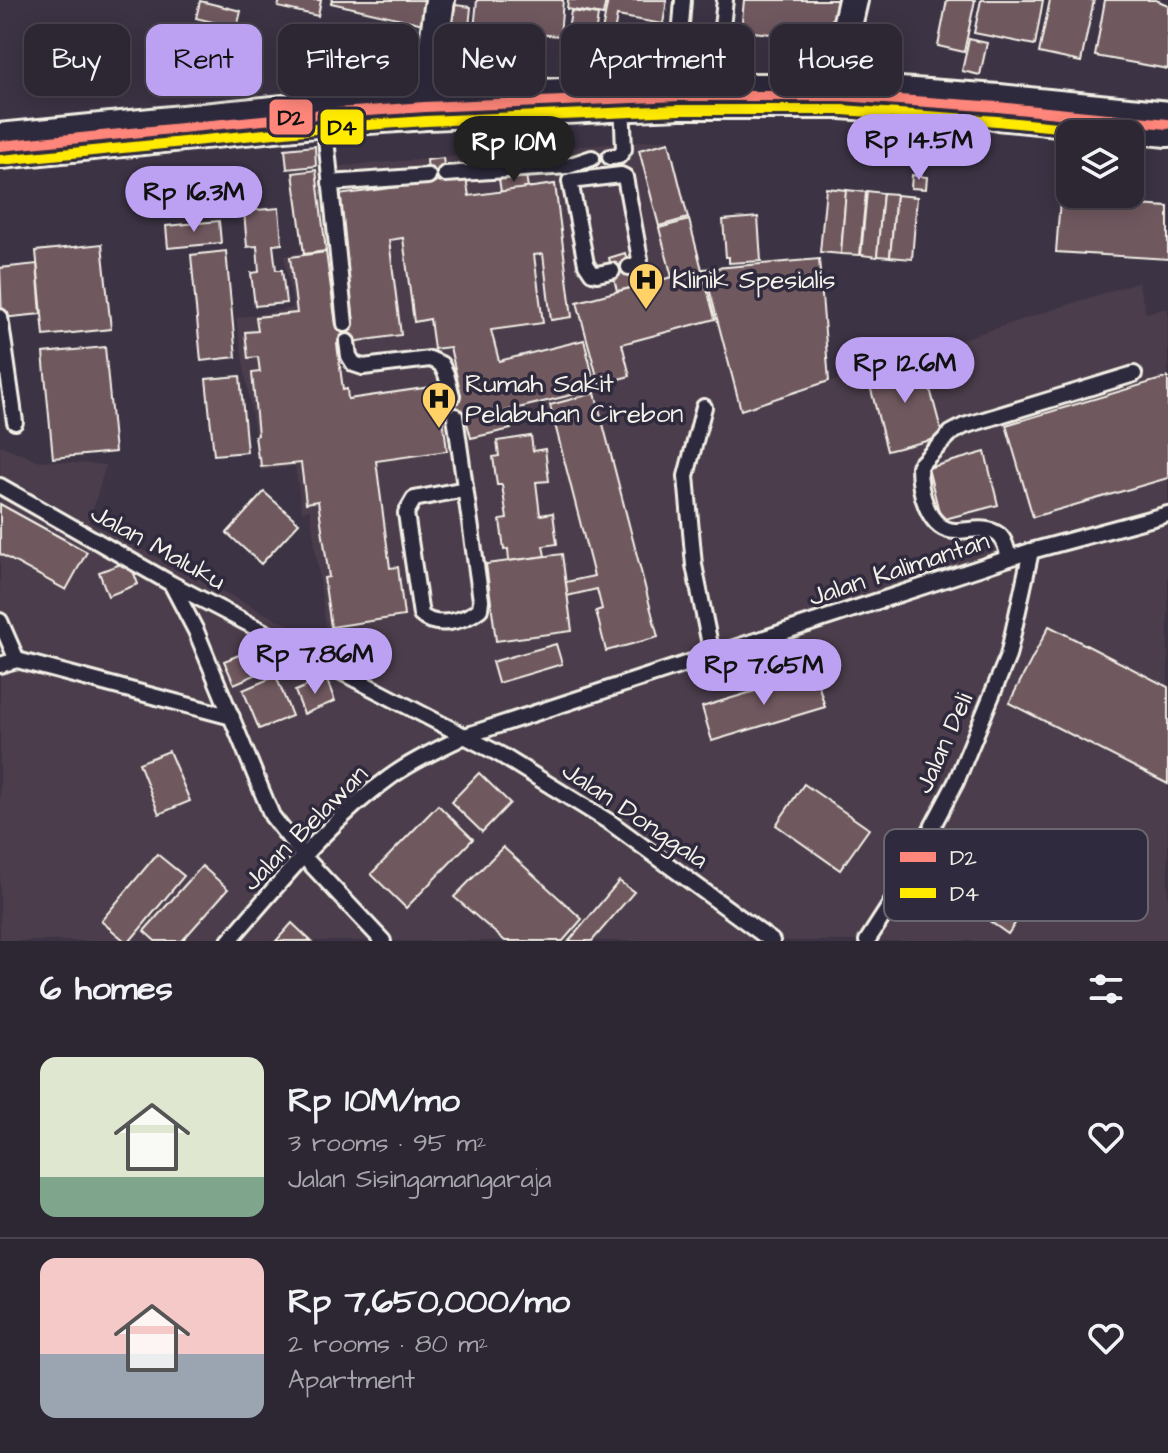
<!DOCTYPE html>
<meta charset="utf-8">
<style>
body{margin:0;font-family:"Architects Daughter",sans-serif;background:#352e3b;color:#f1f3f6;height:100vh;display:flex;flex-direction:column;font-size:30px;white-space:nowrap}
*{box-sizing:border-box;margin:0}
p{font-size:26px;color:#a7a5ac}
.icon{flex:none;width:44px;height:44px;fill:none;stroke:currentColor;stroke-width:2;stroke-linecap:round;stroke-linejoin:round}
.map{position:relative;height:941px;overflow:hidden}
.drawer{display:flex;flex-direction:column;background:#2d2633;flex:1}
.drawer>*{flex:none}
.guide{position:absolute;left:24px;top:24px;width:1120px;height:72px;display:flex;gap:16px}
.buttons{position:absolute;left:1056px;top:120px;display:grid;gap:16px}
.buttons a{display:grid;place-items:center;width:88px;height:88px;border-radius:16px;background:#2d2633;box-shadow:0 4px 20px #0003,0 0 0 2px #48434e;font-size:40px}
.price{position:absolute;translate:-50% -68px;padding:0 18px;border-radius:28px;background:#bca0f2;color:#111;font-size:26px;line-height:52px;filter:drop-shadow(0 2px 4px #0008)}
.price::after{content:'';position:absolute;left:50%;top:48px;width:24px;height:18px;margin-left:-12px;background:inherit;clip-path:polygon(0 0,100% 0,50% 100%)}
.price.on{background:#222;color:#fff}
ul{padding:0;list-style:none}
li{display:flex;align-items:center;gap:24px;height:200px;padding:0 40px}
li+li{border-top:2px solid #48434e}
li span{display:grid;place-items:center;flex:none;width:224px;height:160px;border-radius:16px;color:#555}
li>.icon{margin-inline-start:auto}
span .icon{width:96px;height:96px;fill:#fffc;stroke-width:1}
li b{font-size:34px}
h2{display:flex;justify-content:space-between;align-items:center;height:96px;padding:0 40px;font-size:34px}
.pill{padding:0 28px;border-radius:16px;background:#2d2633;box-shadow:0 4px 20px #0003,0 0 0 2px #48434e;font-size:28px;line-height:72px}
.pill.on{background:#bca0f2;color:#111}
.map>svg:first-child{display:block}
.built{fill:#4b3e4c}
.building{fill:#6f595e;stroke:#f4f1e8;stroke-width:2;fill-rule:evenodd}
.lines{fill:none;stroke-linecap:round;stroke-linejoin:round}
.service-casing{stroke:#f4f1e8;stroke-width:20}
.minor-casing{stroke:#f4f1e8;stroke-width:34}
.trunk-casing{stroke:#f4f1e8;stroke-width:50}
.service{stroke:#2f2a3d;stroke-width:14}
.minor{stroke:#2f2a3d;stroke-width:28}
.trunk{stroke:#2f2a3d;stroke-width:44}
.bus-1-casing{stroke:#2f2a3d;stroke-width:16}
.bus-2-casing{stroke:#2f2a3d;stroke-width:16}
.bus-1{stroke:#ff867a;stroke-width:10}
.bus-2{stroke:#ffea00;stroke-width:10}
.labels{text-anchor:middle;dominant-baseline:central;stroke-width:7;stroke-linejoin:round;paint-order:stroke}
.poi-label{font-size:26px;fill:#f4f1e8;stroke:#2f2a3d;text-anchor:start}
.street-label{font-size:26px;fill:#f4f1e8;stroke:#2f2a3d}
.key{fill:#2f2a3d;stroke:#6a6670;stroke-width:2}
.key-label{font-size:22px;fill:#f4f1e8}
.line-badge{stroke:#2f2a3d;stroke-width:3}
.pale-badge-label{font-size:22px;text-anchor:middle;font-weight:bold;fill:#111}
</style>
<div class="map">
<svg width="1168" height="941" viewBox="0 0 1168 941">
<rect width="100%" height="100%" fill="#3c3344"/>
<filter id="ink" filterUnits="userSpaceOnUse"><feTurbulence type="fractalNoise" baseFrequency=".0125" numOctaves="2"/><feDisplacementMap in="SourceGraphic" scale="16" xChannelSelector="R" yChannelSelector="G"/><feConvolveMatrix kernelMatrix="1 2 1 2 8 2 1 2 1" color-interpolation-filters="sRGB"/></filter>
<g filter="url(#ink)">
<polygon class="built" points="669,139 741,411 1138,282 1146,313 1168,308 1168,941 0,941 0,445 36,460 106,465 89,522 274,618 328,643 310,510 302,511 295,466 261,471 236,318 293,308 284,256 302,252 292,170"/>
<g class="building">
<polygon points="280,0 321,0 318,16 278,7"/>
<polygon points="332,0 434,0 428,25 331,3"/>
<polygon points="477,0 563,0 560,36 474,29"/>
<polygon points="568,0 606,0 603,15 567,9"/>
<polygon points="608,0 667,0 663,24 617,16 614,33 602,31"/>
<polygon points="744,0 839,0 835,40 741,31"/>
<polygon points="947,0 975,0 964,52 938,46"/>
<polygon points="981,0 1043,0 1035,45 974,33"/>
<polygon points="1050,0 1094,0 1081,62 1039,53"/>
<polygon points="1105,0 1156,0 1168,5 1168,69 1095,56"/>
<polygon points="200,1 241,11 237,28 196,18"/>
<polygon points="448,4 471,7 469,27 445,25"/>
<polygon points="571,11 598,15 593,48 566,44"/>
<polygon points="443,25 471,28 467,62 439,59"/>
<polygon points="194,28 240,38 234,65 188,54"/>
<polygon points="969,39 987,43 980,75 962,71"/>
<polygon points="669,142 688,218 659,226 639,150"/>
<polygon points="315,146 316,166 287,169 285,149"/>
<polygon points="443,158 446,180 429,183 427,160"/>
<polygon points="316,170 326,251 304,254 293,173"/>
<polygon points="526,175 528,188 501,192 499,179"/>
<polygon points="912,175 927,177 926,189 911,188"/>
<path d="M 466,178 L 469,196 L 555,184 L 572,317 L 551,320 L 543,254 L 534,255 L 543,323 L 491,330 L 499,361 L 584,340 L 596,389 L 506,411 L 511,429 L 471,438 L 465,415 L 443,417 L 447,451 L 376,461 L 390,568 L 398,567 L 404,616 L 331,627 L 324,578 L 329,577 L 318,501 L 306,503 L 301,463 L 261,467 L 260,457 L 258,458 L 255,436 L 258,435 L 252,373 L 260,372 L 258,357 L 248,358 L 245,332 L 258,331 L 256,317 L 297,313 L 290,257 L 326,252 L 336,325 L 354,323 L 338,195 ZM 403,238 L 414,322 L 430,319 L 434,349 L 450,347 L 461,395 L 440,397 L 438,386 L 348,399 L 347,389 L 343,390 L 337,344 L 401,335 L 389,240 Z"/>
<polygon points="826,188 846,190 841,254 820,252"/>
<polygon points="846,190 866,192 860,255 841,254"/>
<polygon points="867,191 883,193 877,257 861,255"/>
<polygon points="883,193 896,194 890,257 877,256"/>
<polygon points="896,195 917,197 912,259 890,257"/>
<polygon points="1060,200 1168,207 1168,259 1056,252"/>
<polygon points="279,208 282,244 273,245 276,270 282,270 286,303 255,306 251,273 259,272 257,246 247,247 244,211"/>
<polygon points="758,217 761,261 729,263 729,257 726,257 723,220"/>
<polygon points="689,220 715,319 622,344 630,376 599,384 577,302 672,277 659,228"/>
<polygon points="219,221 221,243 168,248 166,226"/>
<polygon points="102,244 111,329 44,336 36,251"/>
<polygon points="226,251 236,357 201,361 191,255"/>
<polygon points="625,253 634,287 617,291 609,258"/>
<polygon points="819,259 829,381 741,410 704,269"/>
<polygon points="37,264 41,314 2,318 0,268"/>
<polygon points="105,347 115,452 53,458 43,353"/>
<polygon points="922,359 943,437 887,451 867,374"/>
<polygon points="240,376 247,452 214,455 206,379"/>
<polygon points="1168,377 1168,478 1033,517 1006,425"/>
<polygon points="595,393 658,637 606,651 596,611 602,609 597,589 567,596 566,582 594,576 550,405"/>
<polygon points="531,436 533,451 545,449 549,481 536,482 540,515 553,513 557,544 543,546 545,556 509,561 508,549 504,550 500,520 507,519 502,485 497,485 493,457 499,456 497,441"/>
<polygon points="985,452 998,505 941,520 928,468"/>
<polygon points="264,492 299,523 261,564 227,533"/>
<polygon points="0,504 87,552 66,590 0,554"/>
<polygon points="562,554 572,631 496,641 486,564"/>
<polygon points="129,561 138,584 108,596 99,572"/>
<polygon points="1049,626 1168,687 1168,784 1009,703"/>
<polygon points="556,644 562,664 498,683 492,662"/>
<polygon points="261,646 271,668 234,684 224,661"/>
<polygon points="815,673 825,707 712,741 702,707"/>
<polygon points="276,676 292,716 259,729 243,690"/>
<polygon points="326,678 335,701 304,714 295,691"/>
<polygon points="169,751 190,801 159,814 139,763"/>
<polygon points="479,773 510,803 482,832 451,802"/>
<polygon points="804,784 869,829 840,870 776,825"/>
<polygon points="438,805 473,839 406,908 371,874"/>
<polygon points="503,847 582,919 563,941 505,941 454,897"/>
<polygon points="157,854 184,876 130,941 125,941 101,921"/>
<polygon points="202,866 228,889 182,941 155,941 144,931"/>
<polygon points="619,881 634,892 592,941 569,941"/>
<polygon points="990,895 1020,916 1008,934 978,913"/>
<polygon points="292,923 311,941 276,941"/>
</g>
<g class="lines">
<defs>
<g id="service">
<polyline points="715,91 725,0"/>
<polyline points="679,92 678,61 683,0"/>
<polyline points="324,119 345,324"/>
<polyline points="610,157 619,156 624,149 622,102"/>
<polyline points="445,174 568,166 592,158"/>
<polyline points="330,183 428,176"/>
<polyline points="612,271 597,274 592,273 586,264 570,181 621,175 625,177 640,259 635,266 629,267"/>
<polyline points="0,317 15,422"/>
<polyline points="347,342 349,356 354,364 363,367 430,359 441,364 446,374 452,396"/>
<polyline points="704,407 686,476 694,565 712,655"/>
<path d="M 455,416 L 481,600 L 480,609 C 465,621 436,629 421,615 L 406,513 L 414,499 L 465,489"/>
<polyline points="0,486 172,584 501,755 611,823 772,941"/>
<path d="M 1009,558 C 1007,550 1005,540 999,535 C 987,525 969,531 956,531 C 927,531 919,489 919,466 L 951,433 L 964,426 L 1134,374"/>
<polyline points="172,585 196,631 272,816 304,857 383,941"/>
<polyline points="0,621 17,660"/>
<polyline points="0,665 17,660 232,717"/>
<path d="M 229,941 C 279,884 327,822 389,778 C 412,761 439,749 465,736 L 1031,551 L 1168,514"/>
<polyline points="867,941 894,899 956,782 1008,656 1031,551"/>
</g>
<g id="minor">
<polyline points="842,96 840,57 853,0"/>
<polyline points="425,107 440,0"/>
</g>
<polyline id="trunk" points="0,146 324,114 425,107 679,96 842,96 998,107 1168,124"/>
</defs>
<use href="#service" class="service-casing"/>
<use href="#minor" class="minor-casing"/>
<use href="#trunk" class="trunk-casing"/>
<use href="#service" class="service"/>
<use href="#minor" class="minor"/>
<use href="#trunk" class="trunk"/>
<defs>
<polyline id="bus-1" points="0,146 324,114 425,107 679,96 842,96 998,107 1168,124"/>
<polyline id="bus-2" points="1,160 325,128 426,121 679,110 842,110 997,121 1127,134"/>
</defs>
<use href="#bus-1" class="bus-1-casing"/>
<use href="#bus-2" class="bus-2-casing"/>
<use href="#bus-1" class="bus-1"/>
<use href="#bus-2" class="bus-2"/>
</g>
</g>
<defs>
<symbol id="hospital-pin" viewBox="-11 -11 22 30"><path d="M0 17L-7.5 6A9.5 9.5 0 1 1 7.5 6Z" fill="#ffd166" stroke="#2f2a3d"/><path d="M-5-5h3v3.5h4V-5h3V5h-3V1.5h-4V5h-3Z" fill="#111"/></symbol>
</defs>
<g fill-rule="evenodd">
<use href="#hospital-pin" x="626" y="260" width="40" height="54"/>
<use href="#hospital-pin" x="419" y="379" width="40" height="54"/>
</g>
<g class="labels">
<g class="poi-label">
<text x="672" y="280">Klinik Spesialis</text>
<text x="465" y="384">Rumah Sakit<tspan x="465" dy="30">Pelabuhan Cirebon</tspan></text>
</g>
<g class="street-label">
<text transform="translate(158 547) rotate(29)">Jalan Maluku</text>
<text transform="translate(899 569) rotate(-18)">Jalan Kalimantan</text>
<text transform="translate(944 743) rotate(-66)">Jalan Deli</text>
<text transform="translate(635 815) rotate(34)">Jalan Donggala</text>
<text transform="translate(305 828) rotate(-45)">Jalan Belawan</text>
</g>
</g>
<rect x="884" y="829" width="264" height="92" rx="12" class="key"/>
<rect x="900" y="852" width="36" height="10" fill="#ff867a"/>
<rect x="900" y="888" width="36" height="10" fill="#ffea00"/>
<g class="key-label">
<text x="950" y="865">D2</text>
<text x="950" y="901">D4</text>
</g>
<g class="line-badge">
<rect x="268" y="98" width="46" height="38" rx="8" fill="#ff867a"/>
<rect x="319" y="108" width="46" height="38" rx="8" fill="#ffea00"/>
</g>
<g class="pale-badge-label">
<text x="291" y="125">D2</text>
<text x="342" y="135">D4</text>
</g>
</svg>
<div class="buttons">
<a><svg class="icon" aria-label="layers" viewBox="0 0 24 24"><path d="M12 4l9 5-9 5-9-5zM3 14l9 5 9-5"/></svg></a>
</div>
<b class="price" style="left:919px;top:182px">Rp 14.5M</b>
<b class="price on" style="left:514px;top:184px">Rp 10M</b>
<b class="price" style="left:194px;top:234px">Rp 16.3M</b>
<b class="price" style="left:905px;top:405px">Rp 12.6M</b>
<b class="price" style="left:315px;top:696px">Rp 7.86M</b>
<b class="price" style="left:764px;top:707px">Rp 7.65M</b>
<div class="guide">
<a class="pill">Buy</a>
<a class="pill on">Rent</a>
<a class="pill">Filters</a>
<a class="pill">New</a>
<a class="pill">Apartment</a>
<a class="pill">House</a>
</div>
</div>
<section class="drawer">
<h2>6 homes<svg class="icon" aria-label="filters" viewBox="0 0 24 24"><path d="M4 7h16M4 17h16"/><circle cx="9" cy="7" r="2"/><circle cx="15" cy="17" r="2"/></svg></h2>
<ul>
<li><span style="background:linear-gradient(#dfe7d0 75%,#7fa58c 0)"><svg class="icon" aria-label="home" viewBox="0 0 24 24"><path d="M3 11l9-7 9 7M6 9v11h12V9"/></svg></span><div><b>Rp 10M/mo</b><p>3 rooms · 95 m²</p><p>Jalan Sisingamangaraja</p></div><svg class="icon" aria-label="heart" viewBox="0 0 24 24"><path d="M12 20l-8-8c-3-5 5-10 8-4 3-6 11-1 8 4z"/></svg></li>
<li><span style="background:linear-gradient(#f6c9c9 60%,#9aa5b1 0)"><svg class="icon" aria-label="home" viewBox="0 0 24 24"><path d="M3 11l9-7 9 7M6 9v11h12V9"/></svg></span><div><b>Rp 7,650,000/mo</b><p>2 rooms · 80 m²</p><p>Apartment</p></div><svg class="icon" aria-label="heart" viewBox="0 0 24 24"><path d="M12 20l-8-8c-3-5 5-10 8-4 3-6 11-1 8 4z"/></svg></li>
</ul>
</section>
